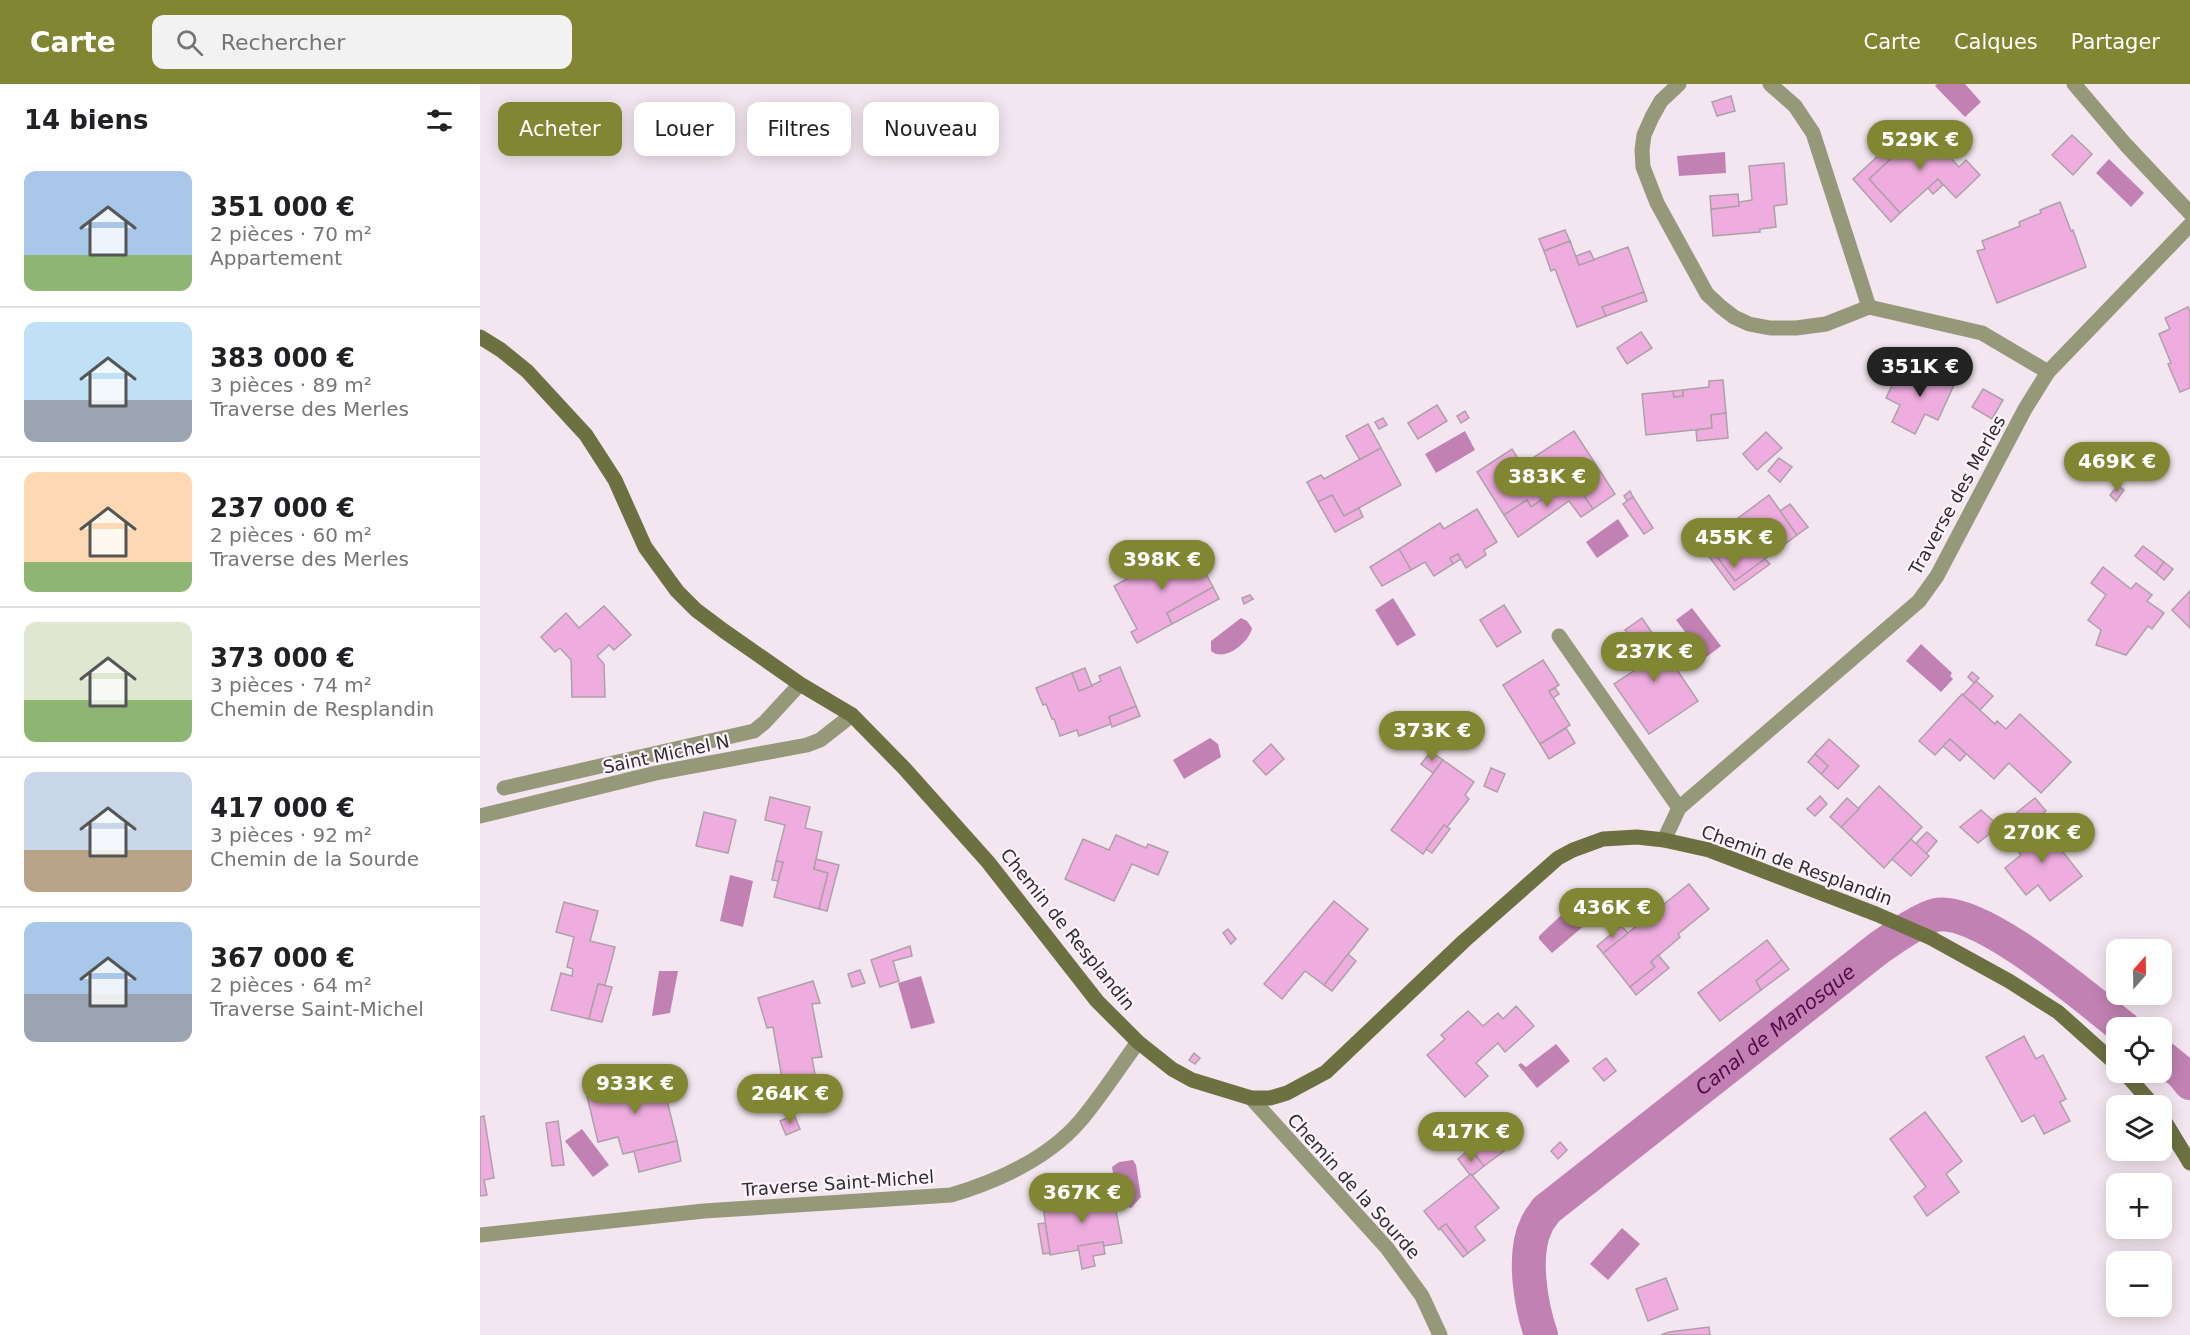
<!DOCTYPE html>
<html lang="fr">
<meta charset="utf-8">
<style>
body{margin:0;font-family:"DejaVu Sans",sans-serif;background:#f2f2f2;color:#202124;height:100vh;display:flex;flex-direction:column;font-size:22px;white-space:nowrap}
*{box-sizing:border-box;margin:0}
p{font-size:20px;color:#757577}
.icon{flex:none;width:33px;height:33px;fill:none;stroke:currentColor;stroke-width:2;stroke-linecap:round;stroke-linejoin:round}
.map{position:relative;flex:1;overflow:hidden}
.drawer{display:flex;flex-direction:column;background:#fff;width:480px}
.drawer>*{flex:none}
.banner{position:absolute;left:18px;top:18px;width:570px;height:54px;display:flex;gap:12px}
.needle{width:39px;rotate:20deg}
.tools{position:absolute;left:1626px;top:855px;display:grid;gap:12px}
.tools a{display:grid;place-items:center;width:66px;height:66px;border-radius:12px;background:#fff;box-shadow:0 3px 15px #0003;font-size:30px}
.price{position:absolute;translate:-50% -51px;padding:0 14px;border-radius:21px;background:#818632;color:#fff;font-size:20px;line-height:39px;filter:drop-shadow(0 2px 3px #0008)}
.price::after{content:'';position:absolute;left:50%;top:36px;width:18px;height:14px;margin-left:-9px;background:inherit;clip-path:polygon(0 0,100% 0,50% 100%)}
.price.active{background:#222;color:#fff}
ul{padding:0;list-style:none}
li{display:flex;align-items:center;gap:18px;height:150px;padding:0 24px}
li+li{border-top:2px solid #e0e0e0}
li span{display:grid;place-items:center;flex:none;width:168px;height:120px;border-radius:12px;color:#555}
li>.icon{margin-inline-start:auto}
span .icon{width:72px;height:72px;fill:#fffc;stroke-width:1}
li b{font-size:26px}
h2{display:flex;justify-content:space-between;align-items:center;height:72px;padding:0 24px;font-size:26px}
.pill{padding:0 21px;border-radius:12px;background:#fff;box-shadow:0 3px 15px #0003;font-size:21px;line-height:54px}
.pill.active{background:#818632;color:#fff}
header{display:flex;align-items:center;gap:36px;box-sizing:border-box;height:84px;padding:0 30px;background:#818632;color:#fff}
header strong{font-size:28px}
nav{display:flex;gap:33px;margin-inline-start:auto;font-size:21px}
.search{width:420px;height:54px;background:#f2f2f2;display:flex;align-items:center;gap:15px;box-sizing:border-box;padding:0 21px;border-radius:12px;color:#757577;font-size:22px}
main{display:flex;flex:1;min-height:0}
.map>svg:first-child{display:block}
.water{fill:#c182b3}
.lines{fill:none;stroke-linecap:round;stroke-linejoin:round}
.canal{stroke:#c182b3;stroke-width:34}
.building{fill:#efaddf;stroke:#ada0a9;stroke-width:1.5}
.street{stroke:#959879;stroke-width:15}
.secondary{stroke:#6d7141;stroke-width:15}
.labels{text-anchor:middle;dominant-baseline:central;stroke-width:4.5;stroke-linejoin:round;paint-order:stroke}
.street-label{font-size:18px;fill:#312c2f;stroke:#fdf5fb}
.water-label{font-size:20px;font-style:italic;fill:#57094c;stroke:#fdf5fb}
</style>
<header>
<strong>Carte</strong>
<div class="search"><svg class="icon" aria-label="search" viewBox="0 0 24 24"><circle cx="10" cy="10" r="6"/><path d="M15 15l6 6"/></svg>Rechercher</div>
<nav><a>Carte</a><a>Calques</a><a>Partager</a></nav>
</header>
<main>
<section class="drawer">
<h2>14 biens<svg class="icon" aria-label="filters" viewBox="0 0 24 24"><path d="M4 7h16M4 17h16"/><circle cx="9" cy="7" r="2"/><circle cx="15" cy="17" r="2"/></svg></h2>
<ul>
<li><span style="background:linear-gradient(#a9c7e8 70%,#8fb573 0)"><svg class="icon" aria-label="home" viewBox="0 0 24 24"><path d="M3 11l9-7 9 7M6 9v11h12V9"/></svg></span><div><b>351 000 €</b><p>2 pièces · 70 m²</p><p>Appartement</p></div></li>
<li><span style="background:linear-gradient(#bfe0f5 65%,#9aa5b1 0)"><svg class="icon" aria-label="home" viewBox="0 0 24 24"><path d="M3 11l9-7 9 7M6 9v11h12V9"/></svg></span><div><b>383 000 €</b><p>3 pièces · 89 m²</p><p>Traverse des Merles</p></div></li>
<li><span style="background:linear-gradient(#ffd9b3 75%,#8fb573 0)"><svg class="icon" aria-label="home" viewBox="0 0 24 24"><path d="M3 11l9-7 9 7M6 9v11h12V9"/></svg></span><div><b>237 000 €</b><p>2 pièces · 60 m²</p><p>Traverse des Merles</p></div></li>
<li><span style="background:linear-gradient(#dfe7d0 65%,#8fb573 0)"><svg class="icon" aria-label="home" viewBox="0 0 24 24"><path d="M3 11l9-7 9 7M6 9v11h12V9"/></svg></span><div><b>373 000 €</b><p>3 pièces · 74 m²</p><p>Chemin de Resplandin</p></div></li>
<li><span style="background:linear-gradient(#c9d6e8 65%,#b9a48a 0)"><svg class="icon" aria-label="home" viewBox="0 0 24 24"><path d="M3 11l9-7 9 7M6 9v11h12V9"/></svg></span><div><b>417 000 €</b><p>3 pièces · 92 m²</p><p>Chemin de la Sourde</p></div></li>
<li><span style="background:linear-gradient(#a9c7e8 60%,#9aa5b1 0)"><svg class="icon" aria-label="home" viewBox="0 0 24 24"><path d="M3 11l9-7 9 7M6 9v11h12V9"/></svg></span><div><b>367 000 €</b><p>2 pièces · 64 m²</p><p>Traverse Saint-Michel</p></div></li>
</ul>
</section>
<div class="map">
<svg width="1710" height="1251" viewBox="0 0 1710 1251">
<rect width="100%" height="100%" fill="#f4e6f0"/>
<g class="water">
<polygon points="1457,0 1485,0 1501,18 1485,33 1455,2"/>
<polygon points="1245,68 1246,89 1199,92 1197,72"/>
<polygon points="1629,75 1664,109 1651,123 1616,89"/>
<polygon points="985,347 995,366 956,389 945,370"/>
<polygon points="1138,435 1149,452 1117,474 1106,458"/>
<polygon points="913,514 936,551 917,562 895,526"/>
<polygon points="1212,524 1241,562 1225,574 1196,536"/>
<path d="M 761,534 L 767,537 L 772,544 C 770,557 745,579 731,567 L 731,557 Z"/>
<polygon points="1441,560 1472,589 1470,592 1473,595 1461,608 1426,577"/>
<polygon points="730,654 738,660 741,673 704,695 693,676"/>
<polygon points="250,791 273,797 263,843 240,837"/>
<polygon points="1090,823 1103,834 1106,840 1072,869 1059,855 1059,852"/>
<polygon points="179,887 198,887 190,929 172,932"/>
<polygon points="441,892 455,939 431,945 418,899"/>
<polygon points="1076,960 1090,977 1057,1004 1038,981 1041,979 1046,983"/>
<polygon points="102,1045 129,1081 113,1093 85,1057"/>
<path d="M 653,1076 L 656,1081 L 661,1113 L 651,1124 C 634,1119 635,1099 632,1083 L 639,1078 Z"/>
<polygon points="1142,1144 1160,1160 1128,1196 1110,1180"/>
</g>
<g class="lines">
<g class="canal">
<polyline points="1682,973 1702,989 1710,999"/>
<path id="s1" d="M 1061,1251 C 1051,1222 1042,1171 1056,1142 C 1058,1136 1063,1131 1066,1126 L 1400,863 C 1412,855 1442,834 1456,831 C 1500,822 1608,916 1644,944"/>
</g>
</g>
<g class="building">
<polygon points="1251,12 1255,27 1237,32 1232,18"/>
<polygon points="1425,46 1436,58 1447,48 1479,83 1486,76 1500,91 1476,114 1458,95 1420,129 1389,95 1418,68 1411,60"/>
<polygon points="1592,51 1612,70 1593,91 1572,71"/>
<polygon points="1411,60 1418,68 1389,95 1420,129 1411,138 1373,95"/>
<polygon points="1304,79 1307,120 1294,122 1296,143 1280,145 1280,148 1233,152 1231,125 1259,122 1258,118 1272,116 1269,82"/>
<polygon points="1458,95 1463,101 1453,110 1448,104"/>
<polygon points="1258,110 1259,122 1231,125 1230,112"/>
<polygon points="1580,118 1591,147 1593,146 1606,183 1517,219 1497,167 1505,165 1502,157 1540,142 1539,138 1561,129 1560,126"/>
<polygon points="1085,146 1090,157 1064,167 1059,155"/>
<polygon points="1090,157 1099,181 1148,163 1164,208 1122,223 1126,232 1097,243 1075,185 1071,187 1064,167"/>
<polygon points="1110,167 1114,176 1099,181 1096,172"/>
<polygon points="1164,208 1167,217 1126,232 1122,223"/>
<polygon points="1708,223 1710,228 1710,304 1700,308 1688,280 1691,279 1679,250 1690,245 1685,234"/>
<polygon points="1161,248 1172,264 1147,280 1137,264"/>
<polygon points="1471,267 1487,275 1478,292 1462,285"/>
<polygon points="1431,283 1460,297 1465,286 1478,292 1458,336 1445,330 1435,350 1412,338 1420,321 1406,314 1415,295 1423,299"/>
<polygon points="1243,296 1246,329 1231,331 1232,344 1166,351 1162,310 1193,307 1194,313 1203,312 1203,306 1229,303 1229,297"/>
<polygon points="1503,305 1523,316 1512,335 1492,323"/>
<polygon points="1203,306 1203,312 1194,313 1193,307"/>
<polygon points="957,321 967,337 938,355 928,339"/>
<polygon points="985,327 989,334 981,339 977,332"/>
<polygon points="1246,329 1248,354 1217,357 1216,346 1232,344 1231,331"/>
<polygon points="903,334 907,341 899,345 895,338"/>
<polygon points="888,340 901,364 880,376 866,352"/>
<polygon points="1094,347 1135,410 1113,425 1093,396 1051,423 1047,416 1024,431 997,388 1032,365 1042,381"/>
<polygon points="1286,348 1302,364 1277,386 1263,370"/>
<polygon points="901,364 921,401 864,432 852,411 838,418 827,398 841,391 844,395"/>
<polygon points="1299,374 1312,383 1300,398 1288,387"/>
<polygon points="1093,396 1113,425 1101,433 1089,417 1038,453 1024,431 1047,416 1051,423"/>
<polygon points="1638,402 1644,406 1636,417 1630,411"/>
<polygon points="1150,407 1153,413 1147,417 1144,412"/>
<polygon points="852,411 864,432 879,424 883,433 855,448 838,418"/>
<polygon points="1289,411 1317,451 1255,497 1226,458"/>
<polygon points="1153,413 1173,444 1164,450 1143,420"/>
<polygon points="1310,420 1328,443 1317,451 1300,427"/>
<polygon points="997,425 1017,458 1004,466 1006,471 986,484 978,470 970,474 973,480 954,492 945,478 931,486 919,465 960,439 964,445"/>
<polygon points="1226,458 1255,497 1285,475 1290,480 1254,506 1221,462"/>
<polygon points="710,460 733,503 687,529 692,540 657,559 651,548 657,545 634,502"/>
<polygon points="1663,462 1684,478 1676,489 1655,472"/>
<polygon points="919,465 931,486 902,502 890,483"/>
<polygon points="978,470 981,475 973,480 970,474"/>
<polygon points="1684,478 1693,485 1684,496 1676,489"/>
<polygon points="1623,483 1651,505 1656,499 1672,511 1667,517 1684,529 1672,545 1668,542 1646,571 1616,561 1621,546 1608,536 1626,511 1611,499"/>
<polygon points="733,503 739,515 692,540 687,529"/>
<polygon points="1710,507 1710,544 1692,526"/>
<polygon points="770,511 773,515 764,520 762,514"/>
<polygon points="1024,521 1041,548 1017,563 1000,536"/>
<polygon points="124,522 151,551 134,566 129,561 117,572 124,580 125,613 92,613 91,576 80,564 75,568 61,553 86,529 99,544"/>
<polygon points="1162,534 1218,617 1169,650 1134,600 1158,584 1155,579 1164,573 1145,546"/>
<polygon points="1063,576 1079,601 1069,607 1090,641 1060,660 1023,601"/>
<polygon points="640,583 656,622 629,633 631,640 599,652 597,646 580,652 574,635 572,635 566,620 563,621 556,604 592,589 599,607 621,597 619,592"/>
<polygon points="605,584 612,602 599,607 592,589"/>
<polygon points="1492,588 1499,594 1494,599 1488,593"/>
<polygon points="1496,597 1513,612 1500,626 1483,611"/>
<polygon points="1075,604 1079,610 1073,614 1069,607"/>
<polygon points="1482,610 1515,640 1517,637 1526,645 1540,630 1591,678 1561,709 1529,679 1514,695 1470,655 1455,671 1439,657"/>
<polygon points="656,622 660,632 632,643 629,633"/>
<polygon points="1086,644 1095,659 1069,675 1060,660"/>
<polygon points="1349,655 1379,682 1358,705 1341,690 1348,682 1335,670"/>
<polygon points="1470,655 1486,670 1480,677 1463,662"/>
<polygon points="791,660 804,675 786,691 773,677"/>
<polygon points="951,668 963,676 953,689 941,680"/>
<polygon points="1335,670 1348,682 1341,690 1328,678"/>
<polygon points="963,676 994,698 985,711 989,715 967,743 964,741 943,770 911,746"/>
<polygon points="1011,684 1025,690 1017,708 1004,702"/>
<polygon points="1399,702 1442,743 1404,784 1361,743"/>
<polygon points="1340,712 1347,720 1335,732 1327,725"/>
<polygon points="290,713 330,723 325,744 342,748 334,785 348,789 339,825 294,813 303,778 296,777 305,741 285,736"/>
<polygon points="1367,714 1379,725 1361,743 1350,733"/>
<polygon points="1555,714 1566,727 1541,747 1530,734"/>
<polygon points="1501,726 1519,742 1498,759 1480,743"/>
<polygon points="224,728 256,736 248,769 216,762"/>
<polygon points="1560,739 1602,792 1570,817 1558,801 1546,811 1525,784 1541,771 1532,760"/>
<polygon points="964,741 970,745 952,769 946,765"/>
<polygon points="1447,748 1457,757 1446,770 1435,760"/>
<polygon points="636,751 666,764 668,760 688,768 678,791 652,780 634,817 585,795 603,755 629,766"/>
<polygon points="1431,755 1449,772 1431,792 1412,775"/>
<polygon points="336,775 359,781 347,827 339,825 348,789 334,785"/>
<polygon points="296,777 303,778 298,797 292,796"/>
<polygon points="1209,800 1229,825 1198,850 1200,853 1171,878 1175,883 1150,903 1123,869"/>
<polygon points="854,817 888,845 844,901 825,887 802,915 784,900"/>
<polygon points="84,818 118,827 110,857 135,863 125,901 118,900 109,935 71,926 81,889 92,892 93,885 87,883 94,853 76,848"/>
<polygon points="1141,842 1148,849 1123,869 1117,862"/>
<polygon points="748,845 756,855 751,860 743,849"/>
<polygon points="1287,856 1302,876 1276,897 1281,906 1240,937 1218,909"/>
<polygon points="430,862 432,872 413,877 419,897 400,903 391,876"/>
<polygon points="868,870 876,877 852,907 844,901"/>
<polygon points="1178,871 1189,884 1156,911 1150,903 1175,883 1171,878"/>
<polygon points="1302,876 1309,885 1281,906 1276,897"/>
<polygon points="380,886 385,899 372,903 368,890"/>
<polygon points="333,897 340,919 332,920 342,973 332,974 341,1023 308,1029 293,943 287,944 278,914"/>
<polygon points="118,900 132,903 122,938 109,935"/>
<polygon points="1036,922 1054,942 1025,968 1018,959 996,979 1008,992 985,1013 947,971 965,955 961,951 988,927 1003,942 1018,929 1023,935"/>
<polygon points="1544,952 1556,975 1563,971 1586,1015 1580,1018 1590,1037 1564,1050 1554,1031 1542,1038 1506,973"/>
<polygon points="714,969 720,974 715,980 709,976"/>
<polygon points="1126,974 1136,987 1124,997 1113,984"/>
<polygon points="179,984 197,1057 143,1070 138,1053 118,1058 107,1012 130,1007 133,1018 146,1015 143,1003 161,999 159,990"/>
<polygon points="143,1003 146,1015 133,1018 130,1007"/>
<polygon points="1445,1028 1482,1077 1466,1090 1479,1108 1447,1132 1434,1113 1446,1103 1410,1055"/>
<polygon points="314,1031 320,1045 306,1051 300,1037"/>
<polygon points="4,1032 14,1094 4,1096 7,1111 0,1112 0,1033"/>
<polygon points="78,1037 84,1081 72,1082 66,1039"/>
<polygon points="1014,1046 1028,1064 1004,1082 990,1065"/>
<polygon points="197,1057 201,1077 159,1088 154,1067"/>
<polygon points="1080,1058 1087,1066 1078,1075 1071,1067"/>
<polygon points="990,1065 1004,1082 993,1091 990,1091 978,1075"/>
<polygon points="991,1090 1019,1124 995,1143 1005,1156 988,1169 966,1140 959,1146 944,1127"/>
<polygon points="633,1111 642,1159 624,1162 623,1158 598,1162 599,1166 570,1171 563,1122"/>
<polygon points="565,1139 570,1169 563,1170 558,1140"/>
<polygon points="966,1140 988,1169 983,1173 960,1144"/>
<polygon points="623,1158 625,1170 613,1172 615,1182 602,1185 598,1162"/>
<polygon points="1186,1194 1198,1225 1168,1237 1156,1205"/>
<polygon points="1229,1243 1230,1251 1181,1251 1189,1248"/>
</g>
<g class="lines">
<g class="street">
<polyline points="1199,0 1181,17 1172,33 1164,51 1162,66 1163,83 1177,119 1227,210 1241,223 1254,233 1269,240 1290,244 1316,244 1346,240 1389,223 1502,249 1568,288"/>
<polyline points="1290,0 1315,22 1333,49 1389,223"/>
<polyline points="1594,0 1646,61 1710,129"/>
<polyline points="1079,552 1199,724"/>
<polyline points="24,704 274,647 285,638 320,600"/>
<polyline points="0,732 176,689 327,661 340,656 372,631"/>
<polyline points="1184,756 1199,724 1439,517 1457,492 1545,325 1568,288 1710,141"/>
<polyline points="771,1014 907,1164 942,1212 960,1251"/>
<path d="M 0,1151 L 224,1127 L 471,1111 C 518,1097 568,1075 601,1036 C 621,1012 639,984 658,958"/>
</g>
<g class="secondary">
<polyline points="0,253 21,266 47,287 106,351 135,396 165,463 197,507 216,526 244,547 320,600 372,631 424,684 508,778 617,917 658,958 692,985 712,996 771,1014 790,1014 807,1009 846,988 984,857 1078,774 1093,766 1123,755 1157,753 1184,756 1229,766 1396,830 1451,854 1529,897 1578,928 1636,980"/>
<polyline points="1644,988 1674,1022"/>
<polyline points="1682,1033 1710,1079"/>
</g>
</g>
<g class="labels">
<g class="street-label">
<text transform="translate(1477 411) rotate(-61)">Traverse des Merles</text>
<text transform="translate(186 670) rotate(-12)">Saint Michel N</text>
<text transform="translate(1317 781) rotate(20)">Chemin de Resplandin</text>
<text transform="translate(588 845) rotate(51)">Chemin de Resplandin</text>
<text transform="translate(358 1099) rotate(-4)">Traverse Saint-Michel</text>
<text transform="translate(874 1102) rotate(48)">Chemin de la Sourde</text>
</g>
<g class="water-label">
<text stroke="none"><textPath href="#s1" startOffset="422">Canal de Manosque</textPath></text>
</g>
</g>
</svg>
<div class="tools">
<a><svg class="needle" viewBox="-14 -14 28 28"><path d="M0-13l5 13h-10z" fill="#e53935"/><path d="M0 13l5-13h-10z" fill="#757577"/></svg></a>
<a><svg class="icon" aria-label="locate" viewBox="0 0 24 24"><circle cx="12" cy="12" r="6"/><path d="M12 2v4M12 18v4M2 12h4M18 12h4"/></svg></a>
<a><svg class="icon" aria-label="layers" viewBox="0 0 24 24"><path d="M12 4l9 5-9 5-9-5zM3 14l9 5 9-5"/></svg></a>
<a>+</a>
<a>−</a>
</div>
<b class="price" style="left:1440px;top:87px">529K €</b>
<b class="price active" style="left:1440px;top:314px">351K €</b>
<b class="price" style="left:1637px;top:409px">469K €</b>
<b class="price" style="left:1067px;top:424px">383K €</b>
<b class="price" style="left:1254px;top:485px">455K €</b>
<b class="price" style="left:682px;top:507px">398K €</b>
<b class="price" style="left:1174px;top:599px">237K €</b>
<b class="price" style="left:952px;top:678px">373K €</b>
<b class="price" style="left:1562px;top:780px">270K €</b>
<b class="price" style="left:1132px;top:855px">436K €</b>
<b class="price" style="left:155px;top:1031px">933K €</b>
<b class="price" style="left:310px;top:1041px">264K €</b>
<b class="price" style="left:991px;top:1079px">417K €</b>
<b class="price" style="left:602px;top:1140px">367K €</b>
<div class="banner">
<a class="pill active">Acheter</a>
<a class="pill">Louer</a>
<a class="pill">Filtres</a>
<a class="pill">Nouveau</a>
</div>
</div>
</main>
